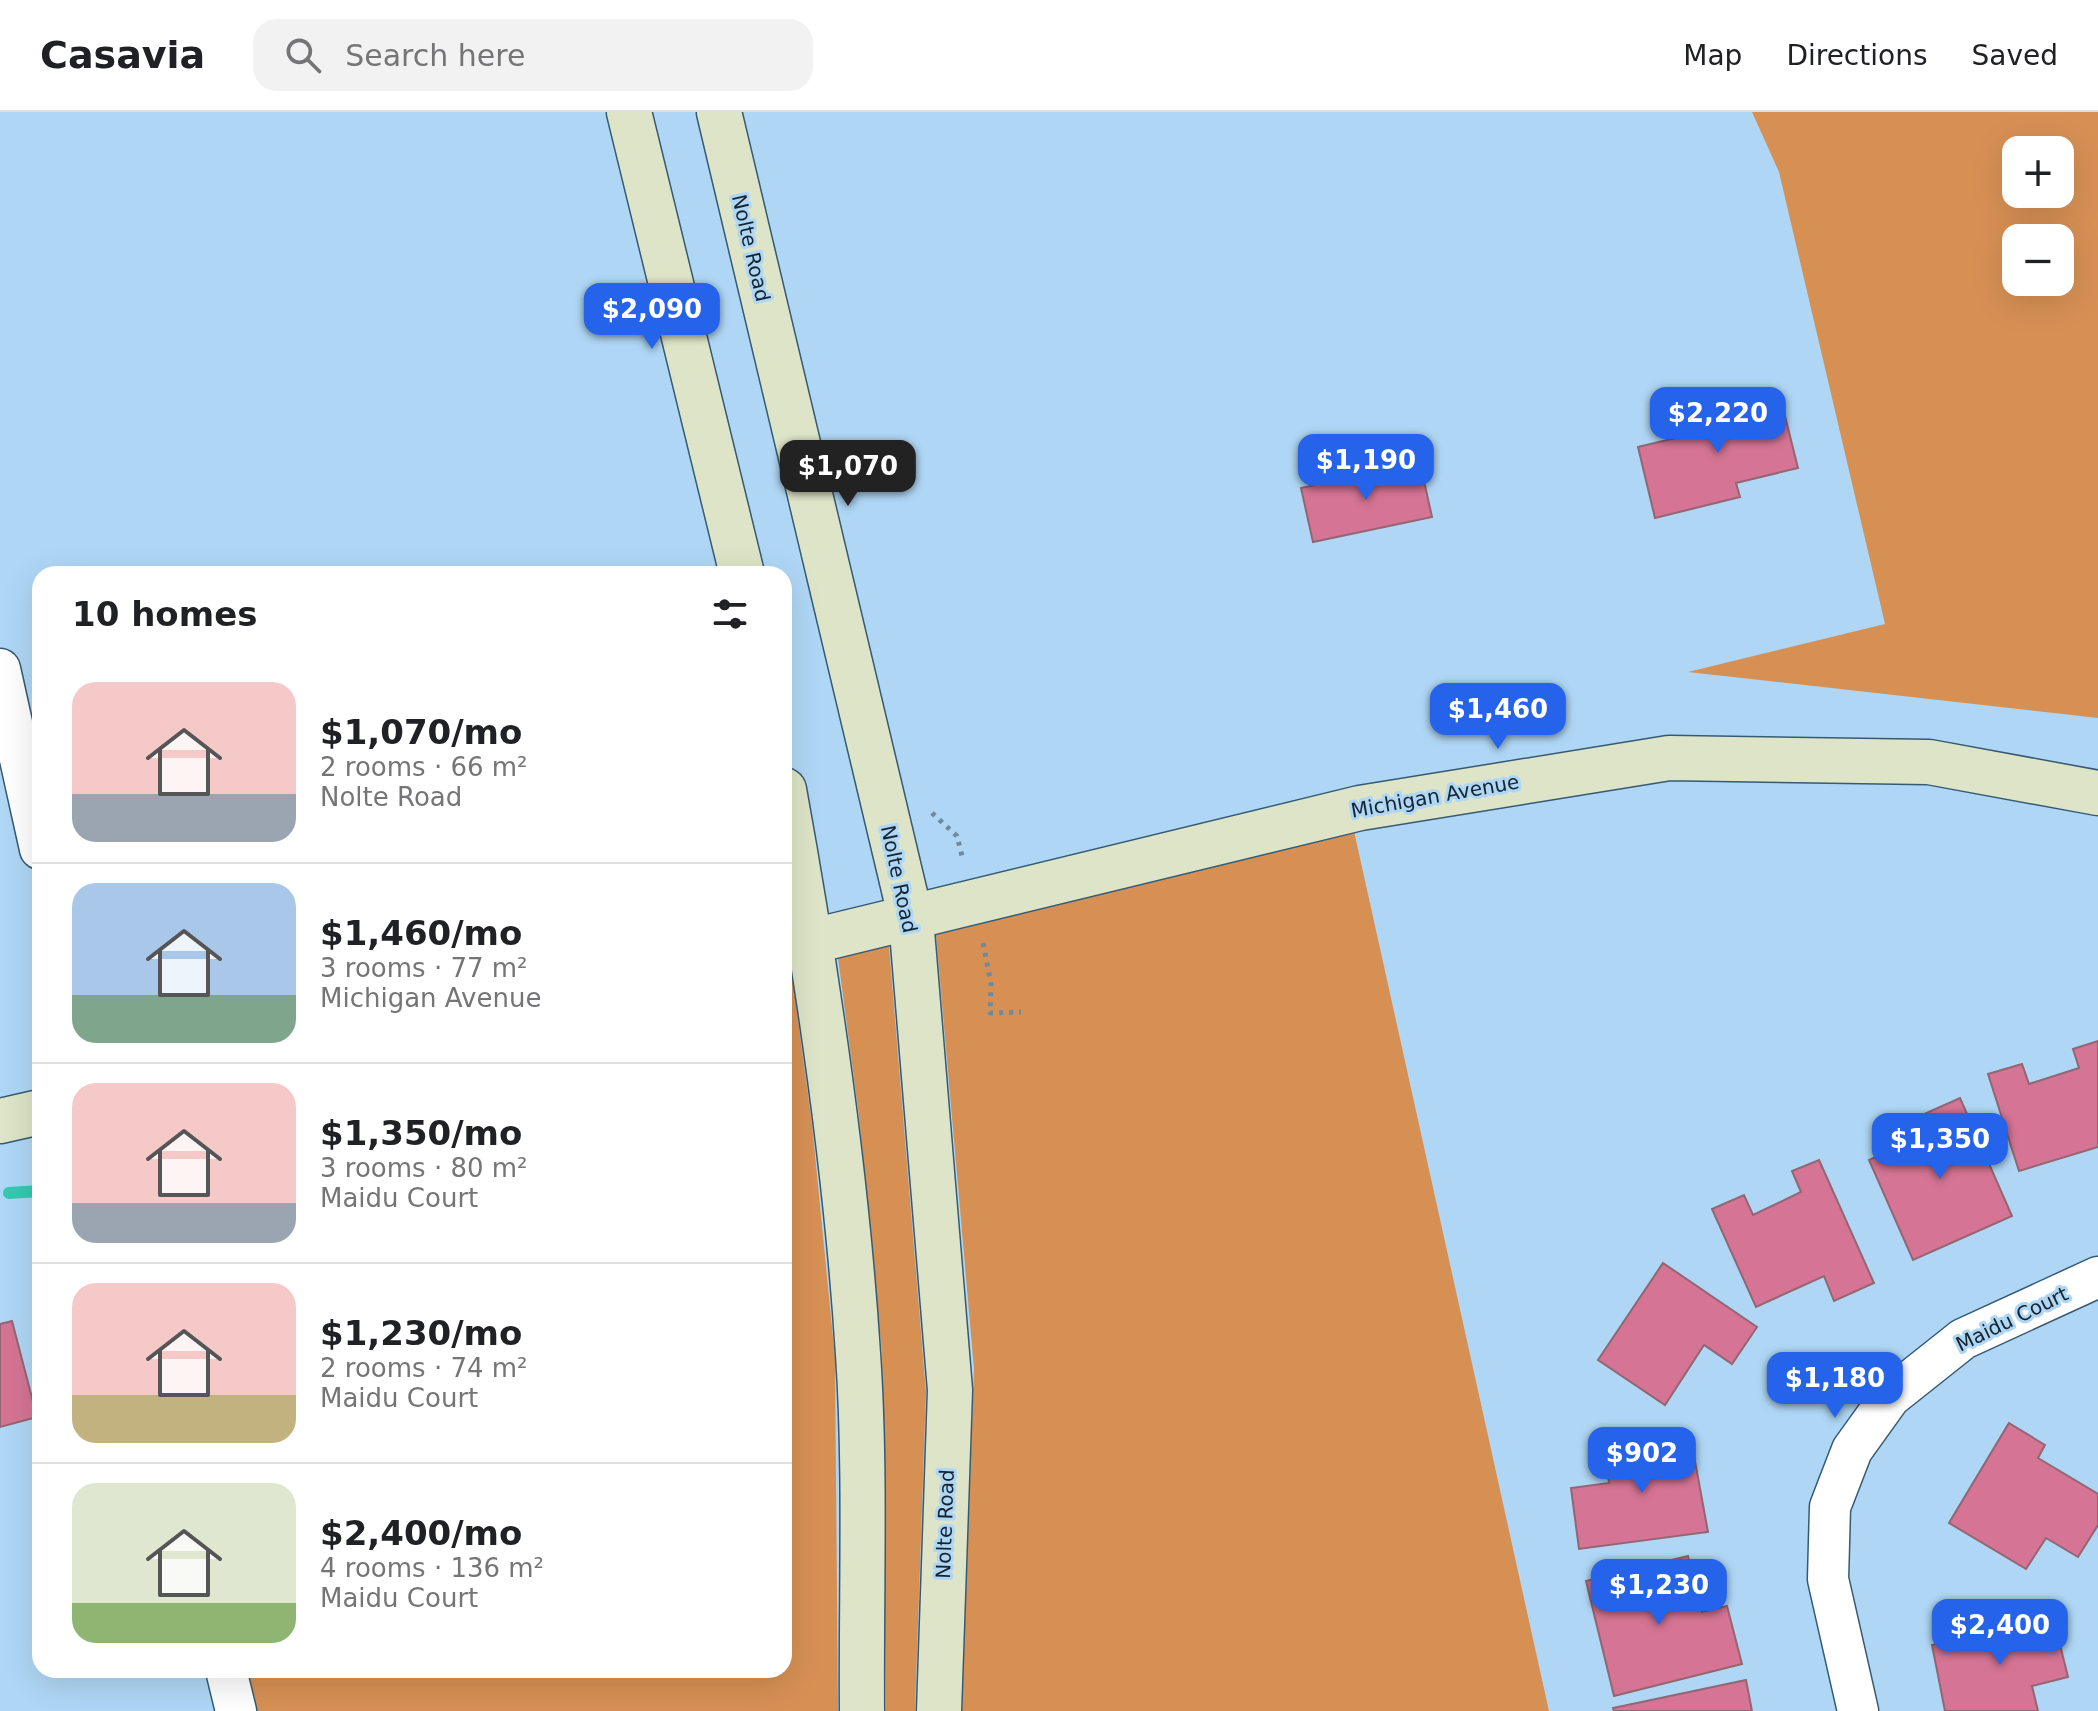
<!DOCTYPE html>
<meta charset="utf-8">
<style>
body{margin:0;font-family:"DejaVu Sans",sans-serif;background:#f2f2f2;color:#202124;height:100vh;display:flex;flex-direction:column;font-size:30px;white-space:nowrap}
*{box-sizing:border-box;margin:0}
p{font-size:26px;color:#757577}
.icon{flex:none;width:44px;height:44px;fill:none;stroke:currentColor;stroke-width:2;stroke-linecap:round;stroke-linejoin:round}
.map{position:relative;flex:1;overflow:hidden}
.side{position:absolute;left:32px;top:454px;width:760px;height:1112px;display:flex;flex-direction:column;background:#fff;border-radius:24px;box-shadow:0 8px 32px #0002}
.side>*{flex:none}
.tools{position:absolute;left:2002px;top:24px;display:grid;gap:16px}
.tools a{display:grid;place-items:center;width:72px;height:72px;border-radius:16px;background:#fff;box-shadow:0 8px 32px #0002;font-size:40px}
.price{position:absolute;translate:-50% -68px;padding:0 18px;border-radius:16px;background:#2563eb;color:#fff;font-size:26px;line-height:52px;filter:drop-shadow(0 2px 4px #0008)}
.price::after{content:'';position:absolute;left:50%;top:48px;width:24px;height:18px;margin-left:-12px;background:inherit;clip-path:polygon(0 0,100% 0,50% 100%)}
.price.on{background:#222;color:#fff}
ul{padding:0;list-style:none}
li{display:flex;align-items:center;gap:24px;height:200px;padding:0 40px}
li+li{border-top:2px solid #e0e0e0}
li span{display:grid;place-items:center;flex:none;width:224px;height:160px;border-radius:24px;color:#555}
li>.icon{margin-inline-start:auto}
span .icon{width:96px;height:96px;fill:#fffc;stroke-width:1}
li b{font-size:34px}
h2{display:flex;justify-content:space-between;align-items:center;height:96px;padding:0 40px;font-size:34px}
header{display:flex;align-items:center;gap:48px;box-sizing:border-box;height:112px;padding:0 40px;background:#fff;border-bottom:2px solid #e0e0e0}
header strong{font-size:38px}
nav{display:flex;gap:44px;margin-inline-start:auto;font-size:28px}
.search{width:560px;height:72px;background:#f2f2f2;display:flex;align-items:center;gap:20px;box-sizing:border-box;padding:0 28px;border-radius:24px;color:#757577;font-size:30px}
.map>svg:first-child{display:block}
.green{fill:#d79054;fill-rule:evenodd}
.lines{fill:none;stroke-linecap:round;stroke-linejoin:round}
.stream{stroke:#35c9b2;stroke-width:12}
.building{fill:#d57494;stroke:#926673;stroke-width:2}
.street-casing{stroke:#355a73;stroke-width:43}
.secondary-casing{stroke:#355a73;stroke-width:47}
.path{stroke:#6d8aa0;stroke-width:5;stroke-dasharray:4 6;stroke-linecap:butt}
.street{stroke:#fff;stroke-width:40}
.secondary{stroke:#dee4c7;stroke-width:44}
.labels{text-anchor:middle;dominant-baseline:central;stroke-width:6;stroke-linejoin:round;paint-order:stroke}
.street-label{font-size:20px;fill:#14242f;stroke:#afd7f5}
</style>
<header>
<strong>Casavia</strong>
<div class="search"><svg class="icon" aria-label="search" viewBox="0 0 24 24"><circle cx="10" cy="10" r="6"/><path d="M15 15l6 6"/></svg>Search here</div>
<nav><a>Map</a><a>Directions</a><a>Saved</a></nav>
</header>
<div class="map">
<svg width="2098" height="1599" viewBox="0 0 2098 1599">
<rect width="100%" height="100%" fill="#afd7f5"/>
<g class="green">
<path d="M 1752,0 L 2098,0 L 2098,606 L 1688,560 L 1885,512 L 1779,60 ZM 2060,38 L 2060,82 L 2016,82 L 2016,38 ZM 2060,126 L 2060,170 L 2016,170 L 2016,126 Z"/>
<polygon points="1354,719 1549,1599 962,1599 974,1257 936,823"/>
<polygon points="889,834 926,1280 915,1599 886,1599 882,1241 859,1005 838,846"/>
<polygon points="791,856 812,1012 835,1246 838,1599 250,1599 241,1558 784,1558 784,858"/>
</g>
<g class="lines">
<polyline class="stream" points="9,1081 40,1079"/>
</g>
<g class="building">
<polygon points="1779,280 1798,356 1736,371 1740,385 1655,406 1638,335 1688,323 1683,304"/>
<polygon points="1420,351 1432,405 1313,430 1301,376"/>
<polygon points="2098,929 2098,1035 2019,1059 1988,962 2022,952 2029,972 2079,956 2073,937"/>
<polygon points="1960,986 2012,1104 1913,1148 1869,1048 1904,1032 1895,1015"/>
<polygon points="1819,1048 1874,1171 1834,1189 1824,1164 1756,1195 1712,1097 1744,1083 1753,1103 1801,1080 1792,1059"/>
<polygon points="1663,1151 1757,1215 1732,1252 1704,1233 1665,1293 1598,1248"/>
<polygon points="12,1209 37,1305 0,1315 0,1212"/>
<polygon points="2009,1311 2045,1333 2038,1346 2098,1382 2098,1413 2078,1445 2046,1426 2026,1457 1949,1411"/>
<polygon points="1690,1322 1708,1420 1579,1437 1571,1376 1609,1371 1604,1332"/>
<polygon points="1688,1444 1702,1500 1727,1494 1742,1552 1614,1584 1586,1469"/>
<polygon points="2053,1504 2068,1565 2032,1574 2038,1599 1945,1599 1932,1533"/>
<polygon points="1746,1568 1752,1599 1614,1599 1613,1596"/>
</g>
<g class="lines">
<defs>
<g id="street">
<polyline points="0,557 40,737"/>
<polyline points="226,1558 236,1599"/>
<polyline points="1858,1599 1828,1467 1830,1395 1852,1338 1890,1285 1963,1227 2098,1165"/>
</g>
<g id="secondary">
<polyline points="629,0 742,462"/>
<polyline points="719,0 911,807 950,1278 939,1599"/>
<path d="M 784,678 C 818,865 846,1053 858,1242 C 866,1360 861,1481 862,1599"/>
<polyline points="784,836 1360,696 1669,646 1929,650 2098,681"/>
<polyline points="0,1009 40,1000"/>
</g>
</defs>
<use href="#street" class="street-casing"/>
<use href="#secondary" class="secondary-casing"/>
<g class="path">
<polyline points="932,701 957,724 963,748"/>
<polyline points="983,831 991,872 990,901 1021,900"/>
</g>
<use href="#street" class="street"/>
<use href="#secondary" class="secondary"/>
</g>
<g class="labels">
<g class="street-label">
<text transform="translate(751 136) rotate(77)">Nolte Road</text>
<text transform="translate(1435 684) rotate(-10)">Michigan Avenue</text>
<text transform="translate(899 767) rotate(78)">Nolte Road</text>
<text transform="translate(2012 1207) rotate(-26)">Maidu Court</text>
<text transform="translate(945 1412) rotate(-88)">Nolte Road</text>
</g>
</g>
</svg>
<div class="tools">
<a>+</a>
<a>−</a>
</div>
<b class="price" style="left:652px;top:239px">$2,090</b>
<b class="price" style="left:1718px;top:343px">$2,220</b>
<b class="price" style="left:1366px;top:390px">$1,190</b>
<b class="price on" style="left:848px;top:396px">$1,070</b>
<b class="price" style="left:1498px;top:639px">$1,460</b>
<b class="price" style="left:1940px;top:1069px">$1,350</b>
<b class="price" style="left:1835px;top:1308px">$1,180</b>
<b class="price" style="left:1642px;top:1383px">$902</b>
<b class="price" style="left:1659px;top:1515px">$1,230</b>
<b class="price" style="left:2000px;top:1555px">$2,400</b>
<section class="side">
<h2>10 homes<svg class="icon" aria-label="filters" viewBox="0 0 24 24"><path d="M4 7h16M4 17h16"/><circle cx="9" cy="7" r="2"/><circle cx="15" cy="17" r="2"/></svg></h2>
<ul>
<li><span style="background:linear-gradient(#f6c9c9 70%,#9aa5b1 0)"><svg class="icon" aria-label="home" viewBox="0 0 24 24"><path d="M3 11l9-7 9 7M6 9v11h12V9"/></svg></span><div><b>$1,070/mo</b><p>2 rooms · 66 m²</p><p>Nolte Road</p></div></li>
<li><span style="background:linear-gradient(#a9c7e8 70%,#7fa58c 0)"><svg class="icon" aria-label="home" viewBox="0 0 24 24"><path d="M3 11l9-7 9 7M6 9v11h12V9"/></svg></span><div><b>$1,460/mo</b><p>3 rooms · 77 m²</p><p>Michigan Avenue</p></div></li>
<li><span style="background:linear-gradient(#f6c9c9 75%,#9aa5b1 0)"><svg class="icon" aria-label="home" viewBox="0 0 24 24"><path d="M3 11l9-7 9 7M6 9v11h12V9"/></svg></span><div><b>$1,350/mo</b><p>3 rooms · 80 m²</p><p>Maidu Court</p></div></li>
<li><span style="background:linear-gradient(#f6c9c9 70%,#c2b280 0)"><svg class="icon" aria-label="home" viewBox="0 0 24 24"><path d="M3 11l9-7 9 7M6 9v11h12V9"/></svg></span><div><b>$1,230/mo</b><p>2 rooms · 74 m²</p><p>Maidu Court</p></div></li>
<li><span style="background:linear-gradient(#dfe7d0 75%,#8fb573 0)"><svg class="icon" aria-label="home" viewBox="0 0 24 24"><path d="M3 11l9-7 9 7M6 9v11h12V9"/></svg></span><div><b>$2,400/mo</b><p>4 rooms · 136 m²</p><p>Maidu Court</p></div></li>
</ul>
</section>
</div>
